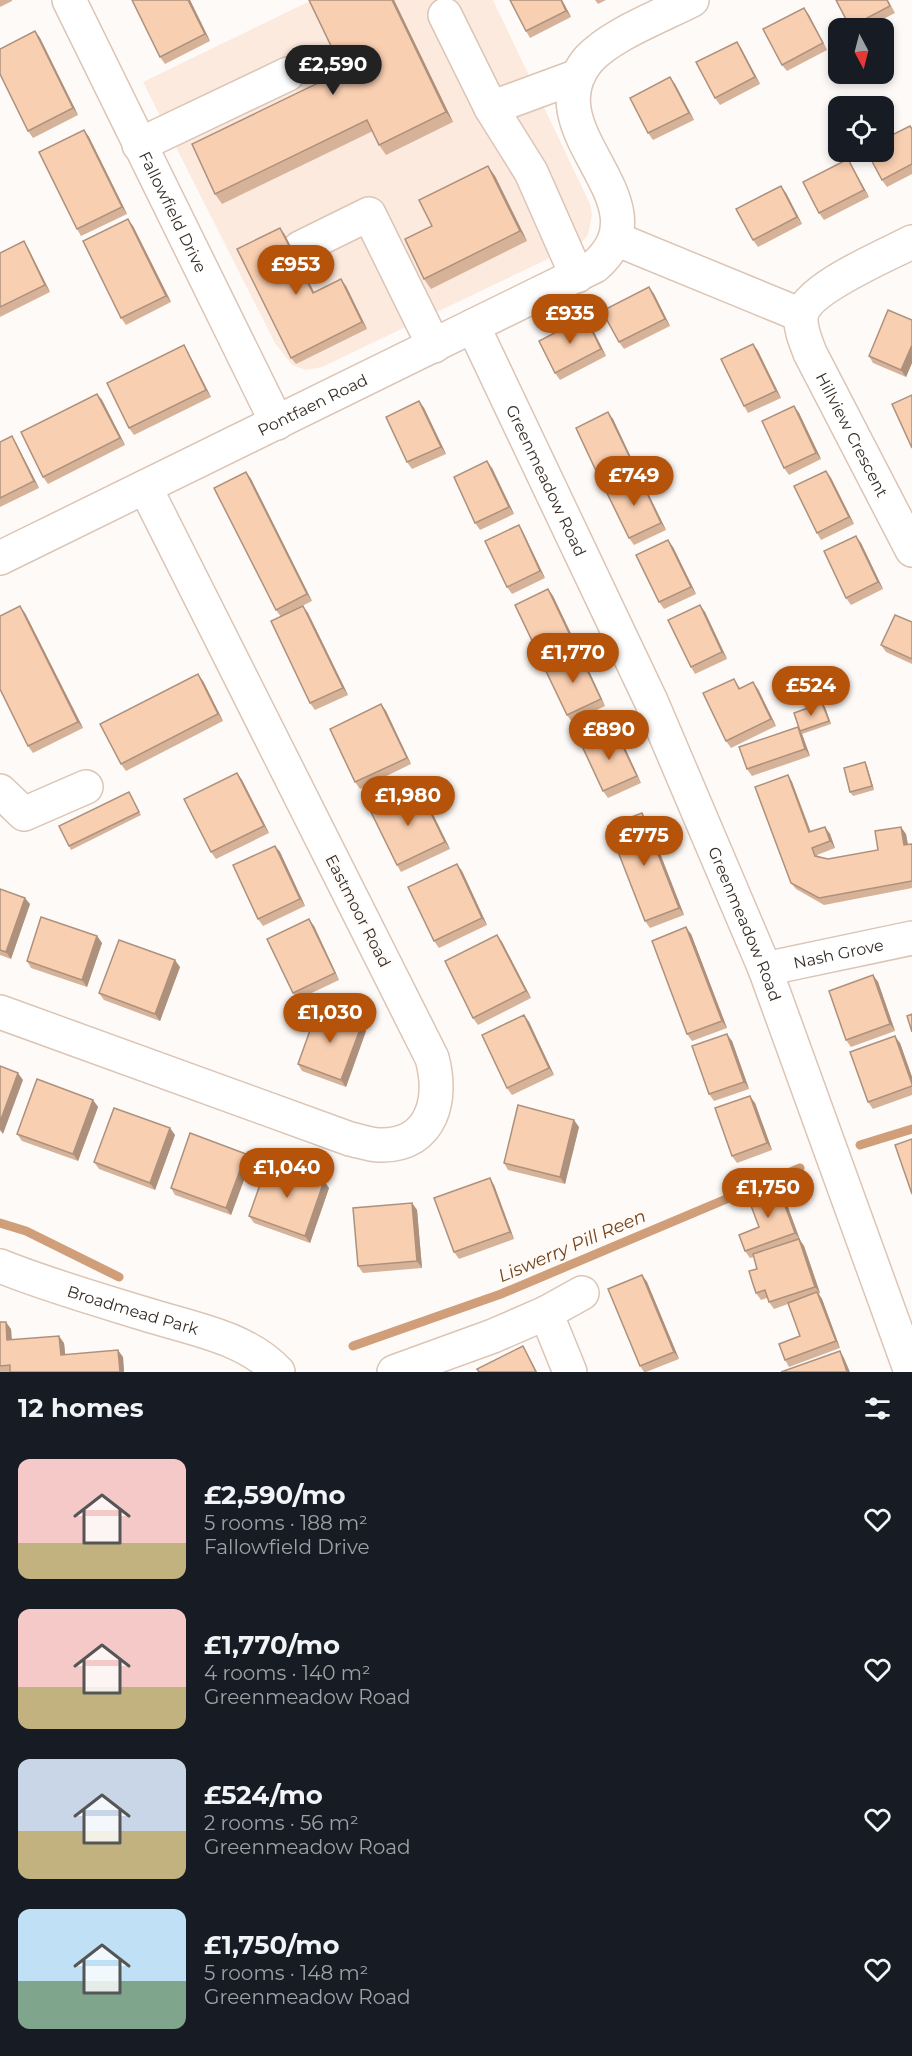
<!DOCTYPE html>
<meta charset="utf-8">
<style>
body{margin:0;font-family:Montserrat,sans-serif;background:#20242c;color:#f1f3f6;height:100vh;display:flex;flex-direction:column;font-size:22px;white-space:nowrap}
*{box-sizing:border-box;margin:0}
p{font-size:20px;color:#9ea1a6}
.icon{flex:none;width:33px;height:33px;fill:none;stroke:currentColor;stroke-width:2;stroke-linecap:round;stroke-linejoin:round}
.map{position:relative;height:1372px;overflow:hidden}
.side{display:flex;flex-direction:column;background:#171b24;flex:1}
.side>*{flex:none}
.needle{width:39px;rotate:173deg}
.buttons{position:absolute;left:828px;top:18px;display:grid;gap:12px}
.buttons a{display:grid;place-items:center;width:66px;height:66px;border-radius:12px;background:#171b24;box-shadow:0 3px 9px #0003;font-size:30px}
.price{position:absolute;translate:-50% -51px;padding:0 14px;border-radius:21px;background:#b45309;color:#fff;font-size:20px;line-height:39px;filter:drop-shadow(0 2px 3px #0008)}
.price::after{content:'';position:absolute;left:50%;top:36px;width:18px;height:14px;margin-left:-9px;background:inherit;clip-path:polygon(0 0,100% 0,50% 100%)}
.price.active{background:#222;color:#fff}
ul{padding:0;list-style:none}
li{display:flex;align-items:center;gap:18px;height:150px;padding:0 18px}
li span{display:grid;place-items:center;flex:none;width:168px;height:120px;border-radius:12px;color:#555}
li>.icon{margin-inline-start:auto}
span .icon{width:72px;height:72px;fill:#fffc;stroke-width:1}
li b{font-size:26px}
h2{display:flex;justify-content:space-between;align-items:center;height:72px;padding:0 18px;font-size:26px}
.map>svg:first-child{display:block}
.built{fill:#fceade}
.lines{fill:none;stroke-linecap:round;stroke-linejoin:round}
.stream{stroke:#d09e79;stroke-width:9}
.minor-casing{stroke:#dbc5b6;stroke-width:36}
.minor{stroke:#fff;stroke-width:33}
.wall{fill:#d6b298}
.shaded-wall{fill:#ae917c}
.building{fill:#f9cfb1;stroke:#ae917c;stroke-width:1.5}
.labels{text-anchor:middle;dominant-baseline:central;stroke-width:5;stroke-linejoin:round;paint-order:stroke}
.street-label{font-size:16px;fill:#342c26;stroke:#fefaf7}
.water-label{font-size:18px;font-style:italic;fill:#73421a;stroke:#fefaf7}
</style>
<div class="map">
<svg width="912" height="1372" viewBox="0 0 912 1372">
<rect width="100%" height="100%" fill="#fefaf7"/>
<polygon class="built" points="312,0 493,0 590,204 592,215 588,235 581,243 322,367 306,370 292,365 275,343 143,82"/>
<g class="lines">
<g class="stream">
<polyline points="860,1145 912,1129"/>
<polyline points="0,1223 26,1231 119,1277"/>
<polyline points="353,1346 501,1294 800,1168"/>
</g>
<defs>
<g id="minor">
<path id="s1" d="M 69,0 L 277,423"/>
<polyline points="445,15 491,108 578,76"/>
<polyline points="491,108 531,172 577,276"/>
<polyline points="139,145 288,74"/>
<polyline points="616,239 801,315"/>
<path id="s2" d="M 912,242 C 887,255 805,289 801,317 C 800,329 806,342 810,353 L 912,550"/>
<polyline points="300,248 369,214 434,346"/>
<path id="s3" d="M 473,326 L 651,701 L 765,969 L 911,1372"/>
<path id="s4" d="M 0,558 L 595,266 C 670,201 529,132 588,60 C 610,35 661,16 692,0"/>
<polyline points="0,791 24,814 86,787"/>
<path id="s5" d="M 765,969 L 912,938"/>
<path d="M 0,1012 L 350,1139 C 360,1141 372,1146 382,1145 C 433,1145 443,1098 432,1058 L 145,487"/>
<path id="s6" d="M 0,1266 C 47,1285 96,1299 145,1314 C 189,1328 246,1337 278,1372"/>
<polyline points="546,1313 570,1372"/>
<polyline points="394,1372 493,1336 546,1313 582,1293"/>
</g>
</defs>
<use href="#minor" class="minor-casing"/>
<use href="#minor" class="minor"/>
</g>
<g class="wall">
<polygon points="0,0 12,0 12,1 0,7"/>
<polygon points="132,0 190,0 210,41 165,64 160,57"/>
<polygon points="394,0 453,122 386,155 379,145 373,131 222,204 215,194 343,71"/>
<polygon points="562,0 571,17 530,38 526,31"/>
<polygon points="595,0 606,0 598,4"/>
<polygon points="836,0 888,0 895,13 866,28 851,28"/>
<polygon points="804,8 809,15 827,50 787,71 782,65"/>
<polygon points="35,31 40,38 78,115 33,138 28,131"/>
<polygon points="741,48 760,84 720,105 715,98"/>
<polygon points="675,84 694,120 653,140 648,133"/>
<polygon points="912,128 912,174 887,187 882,180"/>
<polygon points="84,130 89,137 127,214 81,236 77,229"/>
<polygon points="848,159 852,166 869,197 824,220 819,213"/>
<polygon points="495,176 527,241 431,289 424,279 432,226"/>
<polygon points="786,193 802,224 758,247 753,240"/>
<polygon points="133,226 171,302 126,325 121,318"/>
<polygon points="280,228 285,235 314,292 346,286 367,329 296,364 291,358"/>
<polygon points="28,248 50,292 0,317 0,253"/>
<polygon points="649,287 654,294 670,326 624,349 619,342"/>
<polygon points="912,320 912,363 906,377 873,363 869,356"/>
<polygon points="590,324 606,356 560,380 555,373"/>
<polygon points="753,344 758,351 781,398 748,413 744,406"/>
<polygon points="184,345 188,352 211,397 134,435 129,428"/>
<polygon points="97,394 102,400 125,445 48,484 43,477"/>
<polygon points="419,401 424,408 446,454 412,469 407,462"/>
<polygon points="794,406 799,413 821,459 789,475 784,468"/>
<polygon points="613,419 635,466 603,482 598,475"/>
<polygon points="0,442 16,443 39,488 0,507"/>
<polygon points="492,468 514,514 480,530 475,523"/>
<polygon points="826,471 831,478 854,524 821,540 817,533"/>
<polygon points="246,472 251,479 312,601 286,614 303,606 308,613 348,695 315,710 310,703 281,617 276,610"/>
<polygon points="639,476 643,483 666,530 634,545 629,538"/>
<polygon points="519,525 523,532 545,578 512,594 507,587"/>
<polygon points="861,543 883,589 851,605 846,598"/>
<polygon points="673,547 696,594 664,609 659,602"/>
<polygon points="548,589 553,596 575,642 541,658 537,651"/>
<polygon points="705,612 727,659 695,674 691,667"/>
<polygon points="25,613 83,728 33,753 28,746"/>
<polygon points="912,622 912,664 886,652 881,645"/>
<polygon points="584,660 605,706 572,722 567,715"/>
<polygon points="734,679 740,688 758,689 776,726 731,748 726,741"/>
<polygon points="203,681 223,721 126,771 121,764"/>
<polygon points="822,703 825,707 831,724 802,734 810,756 752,776 747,769 800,731"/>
<polygon points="381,704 386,711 411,764 360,789 355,782"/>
<polygon points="615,730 620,737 641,783 608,798 603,791"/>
<polygon points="867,766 874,790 853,796 850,792"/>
<polygon points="237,773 242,780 269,833 216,859 211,852"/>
<polygon points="788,775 792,782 811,832 825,827 830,834 835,848 817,855 818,856 828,859 878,850 906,834 908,844 912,844 912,888 824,905 796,889 791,883"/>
<polygon points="131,795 141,815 71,850 69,846"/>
<polygon points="424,796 450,849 401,872 397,865"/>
<polygon points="647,820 684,915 650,928 645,921"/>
<polygon points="275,846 280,852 305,906 263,926 258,919"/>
<polygon points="462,871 487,925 439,948 434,941"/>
<polygon points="0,889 30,904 11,959 0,955"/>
<polygon points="314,926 339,980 297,1000 293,993"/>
<polygon points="691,934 727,1028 692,1041 687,1034"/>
<polygon points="497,935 502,942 531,998 478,1025 473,1018"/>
<polygon points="97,936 102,943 87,987 31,968 27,961"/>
<polygon points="180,967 160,1021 104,1000 99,993"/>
<polygon points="873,975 878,982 895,1031 851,1047 846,1040"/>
<polygon points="524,1015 529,1022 554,1075 512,1095 507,1088"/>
<polygon points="362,1024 366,1031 346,1087 302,1071 298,1064"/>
<polygon points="732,1041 749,1089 714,1101 709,1094"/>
<polygon points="900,1043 912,1077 912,1095 873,1109 868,1102"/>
<polygon points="93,1100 98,1107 78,1161 22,1141 17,1134"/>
<polygon points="755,1103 772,1150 737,1163 732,1156"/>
<polygon points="579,1127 565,1184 508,1170 504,1163"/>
<polygon points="170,1128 175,1135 155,1190 99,1169 94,1162"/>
<polygon points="251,1161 231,1215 175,1195 171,1188"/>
<polygon points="324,1181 329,1188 310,1243 254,1223 249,1216"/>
<polygon points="494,1185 514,1239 459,1259 454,1252"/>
<polygon points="782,1191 800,1240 804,1246 820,1293 819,1294 822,1299 840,1348 789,1367 785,1360 800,1336 788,1304 774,1309 769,1302 767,1298 761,1300 756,1293 757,1269 754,1257 750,1258 745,1251"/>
<polygon points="412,1203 417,1210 422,1268 363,1273 358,1266"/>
<polygon points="642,1275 647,1282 679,1359 646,1372 644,1372 640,1366"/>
<polygon points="0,1322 11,1329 12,1340 64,1343 65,1354 123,1357 124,1372 0,1372"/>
</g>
<g class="shaded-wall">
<polygon points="188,0 190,0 210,41 205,34"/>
<polygon points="392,0 394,0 453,122 446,112"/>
<polygon points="561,0 562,0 571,17 566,11"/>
<polygon points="804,8 809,15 827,50 823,43"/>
<polygon points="35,31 40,38 78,115 73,108"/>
<polygon points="737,42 741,48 760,84 755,77"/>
<polygon points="670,77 675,84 694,120 689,113"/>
<polygon points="84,130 89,137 127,214 122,207"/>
<polygon points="848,159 852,166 869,197 864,190"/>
<polygon points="488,166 495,176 527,241 520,231"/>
<polygon points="781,186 786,193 802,224 797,217"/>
<polygon points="128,219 133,226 171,302 166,296"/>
<polygon points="280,228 285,235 318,300 313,293"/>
<polygon points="24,241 28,248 50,292 45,285"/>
<polygon points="341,279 346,286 367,329 362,322"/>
<polygon points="649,287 654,294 670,326 665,319"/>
<polygon points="585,317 590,324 606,356 601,349"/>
<polygon points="753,344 758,351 781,398 776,391"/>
<polygon points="184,345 188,352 211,397 206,390"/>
<polygon points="912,345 912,363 906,377 901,370"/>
<polygon points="97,394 102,400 125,445 120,438"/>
<polygon points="419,401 424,408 446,454 441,447"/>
<polygon points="794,406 799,413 821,459 816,453"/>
<polygon points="608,412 613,419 635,466 631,460"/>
<polygon points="12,436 16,443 39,488 34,481"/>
<polygon points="487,461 492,468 514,514 509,507"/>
<polygon points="826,471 831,478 854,524 849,517"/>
<polygon points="246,472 251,479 312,601 307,594"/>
<polygon points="639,476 643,483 666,530 661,523"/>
<polygon points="519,525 523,532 545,578 540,571"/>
<polygon points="856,536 861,543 883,589 878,582"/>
<polygon points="668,540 673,547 696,594 691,587"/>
<polygon points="548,589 553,596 575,642 570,635"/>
<polygon points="700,605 705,612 727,659 722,652"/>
<polygon points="20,606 25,613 83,728 78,722"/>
<polygon points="303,606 308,613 348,695 343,688"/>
<polygon points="579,653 584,660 605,706 601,699"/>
<polygon points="198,674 203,681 223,721 218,714"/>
<polygon points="753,682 758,689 776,726 771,719"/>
<polygon points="822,703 825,707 831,724 829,721"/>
<polygon points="381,704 386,711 411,764 407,758"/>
<polygon points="798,727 802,734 810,756 805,749"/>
<polygon points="615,730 620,737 641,783 637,776"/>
<polygon points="865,762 867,766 874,790 872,786"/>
<polygon points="237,773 242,780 269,833 264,826"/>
<polygon points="788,775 792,782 813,839 809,832"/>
<polygon points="419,789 424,796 450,849 445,842"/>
<polygon points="642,813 647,820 684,915 679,908"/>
<polygon points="825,827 830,834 835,848 830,841"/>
<polygon points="901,827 906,834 909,852 904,845"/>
<polygon points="275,846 280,852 305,906 300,899"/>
<polygon points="457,864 462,871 487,925 482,918"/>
<polygon points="25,898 30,904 11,959 6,952"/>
<polygon points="309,919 314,926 339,980 335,973"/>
<polygon points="686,927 691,934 727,1028 722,1021"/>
<polygon points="497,935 502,942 531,998 526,991"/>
<polygon points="97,936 102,943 87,987 82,980"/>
<polygon points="175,960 180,967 160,1021 155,1014"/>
<polygon points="873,975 878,982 895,1031 890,1024"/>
<polygon points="524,1015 529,1022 554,1075 549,1068"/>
<polygon points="362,1024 366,1031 346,1087 341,1080"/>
<polygon points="727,1034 732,1041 749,1089 744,1082"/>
<polygon points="895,1036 900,1043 912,1077 912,1084"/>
<polygon points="18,1073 23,1080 3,1134 0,1130 0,1122"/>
<polygon points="750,1096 755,1103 772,1150 767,1143"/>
<polygon points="93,1100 98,1107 78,1161 73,1154"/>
<polygon points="574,1120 579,1127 565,1184 560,1177"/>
<polygon points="170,1128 175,1135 155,1190 150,1183"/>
<polygon points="246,1154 251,1161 231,1215 226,1208"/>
<polygon points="490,1178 494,1185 514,1239 510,1232"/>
<polygon points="324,1181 329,1188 310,1243 305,1236"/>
<polygon points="777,1184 782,1191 800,1240 795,1233"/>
<polygon points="412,1203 417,1210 422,1268 417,1261"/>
<polygon points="799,1239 804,1246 820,1293 815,1287"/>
<polygon points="642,1275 647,1282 679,1359 674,1352"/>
<polygon points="817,1292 822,1299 840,1348 836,1341"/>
<polygon points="6,1322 11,1329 12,1347 7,1340"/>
<polygon points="59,1336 64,1343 66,1362 61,1355"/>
<polygon points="523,1346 527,1353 537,1372 536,1372"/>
<polygon points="118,1350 123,1357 124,1372 120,1372"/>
<polygon points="840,1351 844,1358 850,1372 847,1372"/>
</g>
<g class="building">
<polygon points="132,0 188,0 205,34 160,57"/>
<polygon points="309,0 392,0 446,112 379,145 367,120 215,194 192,144 343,71"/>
<polygon points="510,0 561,0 566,11 526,31"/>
<polygon points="836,0 887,0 890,6 850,27"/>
<polygon points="804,8 823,43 782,65 763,29"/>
<polygon points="35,31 73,108 28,131 0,74 0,49"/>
<polygon points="737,42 755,77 715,98 696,62"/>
<polygon points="670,77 689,113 648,133 630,98"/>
<polygon points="910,126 912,129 912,164 882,180 867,152 884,152 884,139"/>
<polygon points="84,130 122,207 77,229 39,152"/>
<polygon points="848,159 864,190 819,213 803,182"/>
<polygon points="488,166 520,231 424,279 405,239 432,226 419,200"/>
<polygon points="781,186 797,217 753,240 736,209"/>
<polygon points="128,219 166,296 121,318 83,241"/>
<polygon points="280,228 313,293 341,279 362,322 291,358 237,249"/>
<polygon points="24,241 45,285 0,307 0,253"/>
<polygon points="649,287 665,319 619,342 602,311"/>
<polygon points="888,310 912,320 912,345 901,370 869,356"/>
<polygon points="585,317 601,349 555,373 539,341"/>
<polygon points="753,344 776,391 744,406 721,359"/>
<polygon points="184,345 206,390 129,428 107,383"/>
<polygon points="97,394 120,438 43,477 21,432"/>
<polygon points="912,395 912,448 892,404"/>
<polygon points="419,401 441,447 407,462 386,417"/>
<polygon points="794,406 816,453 784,468 762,421"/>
<polygon points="608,412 631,460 598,475 576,428"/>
<polygon points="12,436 34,481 0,498 0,442"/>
<polygon points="487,461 509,507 475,523 454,477"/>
<polygon points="826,471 849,517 817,533 794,486"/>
<polygon points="246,472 307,594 276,610 214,488"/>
<polygon points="639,476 661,523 629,538 606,491"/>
<polygon points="519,525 540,571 507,587 485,541"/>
<polygon points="856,536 878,582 846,598 824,551"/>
<polygon points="668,540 691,587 659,602 636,555"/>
<polygon points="548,589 570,635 537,651 515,605"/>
<polygon points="700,605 722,652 691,667 668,620"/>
<polygon points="20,606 78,722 28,746 0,689 0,616"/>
<polygon points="303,606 343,688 310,703 271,621"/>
<polygon points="895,615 912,622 912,659 881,645"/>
<polygon points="579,653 601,699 567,715 545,669"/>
<polygon points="198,674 218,714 121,764 100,724"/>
<polygon points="734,679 739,689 753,682 771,719 726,741 703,693"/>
<polygon points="822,703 829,721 800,731 794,713"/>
<polygon points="381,704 407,758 355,782 330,729"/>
<polygon points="798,727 805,749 747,769 739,747"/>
<polygon points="615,730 637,776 603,791 582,746"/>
<polygon points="865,762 872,786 850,792 844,768"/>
<polygon points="237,773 264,826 211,852 184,799"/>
<polygon points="788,775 809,832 825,827 830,841 812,848 815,856 828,859 878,850 875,831 901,827 904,845 912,844 912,881 819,898 791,883 755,787"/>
<polygon points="419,789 445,842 397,865 371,812"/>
<polygon points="129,792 139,812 69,846 59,826"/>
<polygon points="642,813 679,908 645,921 608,826"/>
<polygon points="275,846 300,899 258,919 233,865"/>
<polygon points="457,864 482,918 434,941 408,887"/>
<polygon points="0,889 25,898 6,952 0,950"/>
<polygon points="41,917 97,936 82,980 27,961"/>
<polygon points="309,919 335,973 293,993 267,939"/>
<polygon points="686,927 722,1021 687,1034 652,941"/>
<polygon points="497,935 526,991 473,1018 445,961"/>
<polygon points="119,940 175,960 155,1014 99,993"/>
<polygon points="873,975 890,1024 846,1040 829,991"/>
<polygon points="318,1008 362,1024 341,1080 298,1064"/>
<polygon points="912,1014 912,1032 907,1016"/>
<polygon points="524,1015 549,1068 507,1088 482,1035"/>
<polygon points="727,1034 744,1082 709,1094 692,1046"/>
<polygon points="895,1036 912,1084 912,1086 868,1102 850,1052"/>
<polygon points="0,1066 18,1073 0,1122"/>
<polygon points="37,1079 93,1100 73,1154 17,1134"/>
<polygon points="750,1096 767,1143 732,1156 715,1108"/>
<polygon points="518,1105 574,1120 560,1177 504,1163"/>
<polygon points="114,1108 170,1128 150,1183 94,1162"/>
<polygon points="190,1133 246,1154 226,1208 171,1188"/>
<polygon points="912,1139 912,1194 895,1145"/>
<polygon points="268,1162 324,1181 305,1236 249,1216"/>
<polygon points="490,1178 510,1232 454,1252 434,1198"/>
<polygon points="777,1184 795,1233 745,1251 739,1235 759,1227 747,1195"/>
<polygon points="412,1203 417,1261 358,1266 353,1208"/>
<polygon points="799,1239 815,1287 769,1302 765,1290 756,1293 752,1281 749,1271 757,1269 753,1254"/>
<polygon points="642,1275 674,1352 640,1366 608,1289"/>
<polygon points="817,1292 836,1341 785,1360 779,1344 800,1336 788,1303"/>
<polygon points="0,1322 6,1322 7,1340 59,1336 61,1355 118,1350 120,1372 10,1372 10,1365 0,1366"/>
<polygon points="523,1346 536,1372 479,1372 477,1369"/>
<polygon points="840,1351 847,1372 781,1372"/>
</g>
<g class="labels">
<g class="street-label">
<text stroke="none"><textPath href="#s1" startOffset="236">Fallowfield Drive</textPath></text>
<text stroke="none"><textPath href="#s4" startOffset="348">Pontfaen Road</textPath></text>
<text stroke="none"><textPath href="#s2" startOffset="266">Hillview Crescent</textPath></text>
<text stroke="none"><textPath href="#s3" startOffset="171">Greenmeadow Road</textPath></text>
<text transform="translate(358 911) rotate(63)">Eastmoor Road</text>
<text stroke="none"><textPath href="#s3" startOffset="657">Greenmeadow Road</textPath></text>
<text stroke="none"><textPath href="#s5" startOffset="75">Nash Grove</textPath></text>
<text stroke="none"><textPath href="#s6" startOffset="140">Broadmead Park</textPath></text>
</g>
<g class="water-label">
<text transform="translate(572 1246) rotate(-23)">Liswerry Pill Reen</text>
</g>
</g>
</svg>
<div class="buttons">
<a><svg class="needle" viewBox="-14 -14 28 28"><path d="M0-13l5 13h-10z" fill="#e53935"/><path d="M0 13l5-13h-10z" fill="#9ea1a6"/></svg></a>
<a><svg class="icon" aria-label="locate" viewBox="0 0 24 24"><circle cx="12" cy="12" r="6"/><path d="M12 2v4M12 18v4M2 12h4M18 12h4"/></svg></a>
</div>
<b class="price active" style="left:333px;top:96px">£2,590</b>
<b class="price" style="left:296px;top:296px">£953</b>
<b class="price" style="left:570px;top:345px">£935</b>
<b class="price" style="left:634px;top:507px">£749</b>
<b class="price" style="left:573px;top:684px">£1,770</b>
<b class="price" style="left:811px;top:717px">£524</b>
<b class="price" style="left:609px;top:761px">£890</b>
<b class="price" style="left:408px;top:827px">£1,980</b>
<b class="price" style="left:644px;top:867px">£775</b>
<b class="price" style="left:330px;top:1044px">£1,030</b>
<b class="price" style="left:287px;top:1199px">£1,040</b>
<b class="price" style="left:768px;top:1219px">£1,750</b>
</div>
<section class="side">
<h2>12 homes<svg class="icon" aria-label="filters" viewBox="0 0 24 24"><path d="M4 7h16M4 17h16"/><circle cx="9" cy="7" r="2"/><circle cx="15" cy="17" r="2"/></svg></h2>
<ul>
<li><span style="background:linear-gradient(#f6c9c9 70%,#c2b280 0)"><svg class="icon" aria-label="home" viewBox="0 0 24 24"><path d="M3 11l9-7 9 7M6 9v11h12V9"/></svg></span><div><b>£2,590/mo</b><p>5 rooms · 188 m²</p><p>Fallowfield Drive</p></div><svg class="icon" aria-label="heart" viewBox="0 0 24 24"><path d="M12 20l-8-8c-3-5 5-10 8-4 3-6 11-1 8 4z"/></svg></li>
<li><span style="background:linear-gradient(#f6c9c9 65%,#c2b280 0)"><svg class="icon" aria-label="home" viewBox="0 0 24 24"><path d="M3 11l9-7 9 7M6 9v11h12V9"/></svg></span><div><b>£1,770/mo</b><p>4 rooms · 140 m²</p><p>Greenmeadow Road</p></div><svg class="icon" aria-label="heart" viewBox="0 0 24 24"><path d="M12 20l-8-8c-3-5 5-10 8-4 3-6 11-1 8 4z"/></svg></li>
<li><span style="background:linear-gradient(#c9d6e8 60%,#c2b280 0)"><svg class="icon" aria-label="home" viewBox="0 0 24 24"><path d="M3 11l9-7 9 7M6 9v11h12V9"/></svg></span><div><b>£524/mo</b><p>2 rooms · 56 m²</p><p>Greenmeadow Road</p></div><svg class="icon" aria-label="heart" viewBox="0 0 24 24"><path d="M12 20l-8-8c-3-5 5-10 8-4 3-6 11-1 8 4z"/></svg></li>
<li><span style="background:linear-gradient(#bfe0f5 60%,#7fa58c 0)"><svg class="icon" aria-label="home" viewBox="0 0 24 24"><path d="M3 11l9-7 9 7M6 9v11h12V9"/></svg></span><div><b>£1,750/mo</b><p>5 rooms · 148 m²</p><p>Greenmeadow Road</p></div><svg class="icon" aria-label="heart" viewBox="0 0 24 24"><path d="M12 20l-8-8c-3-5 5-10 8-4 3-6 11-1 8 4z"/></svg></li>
</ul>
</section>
